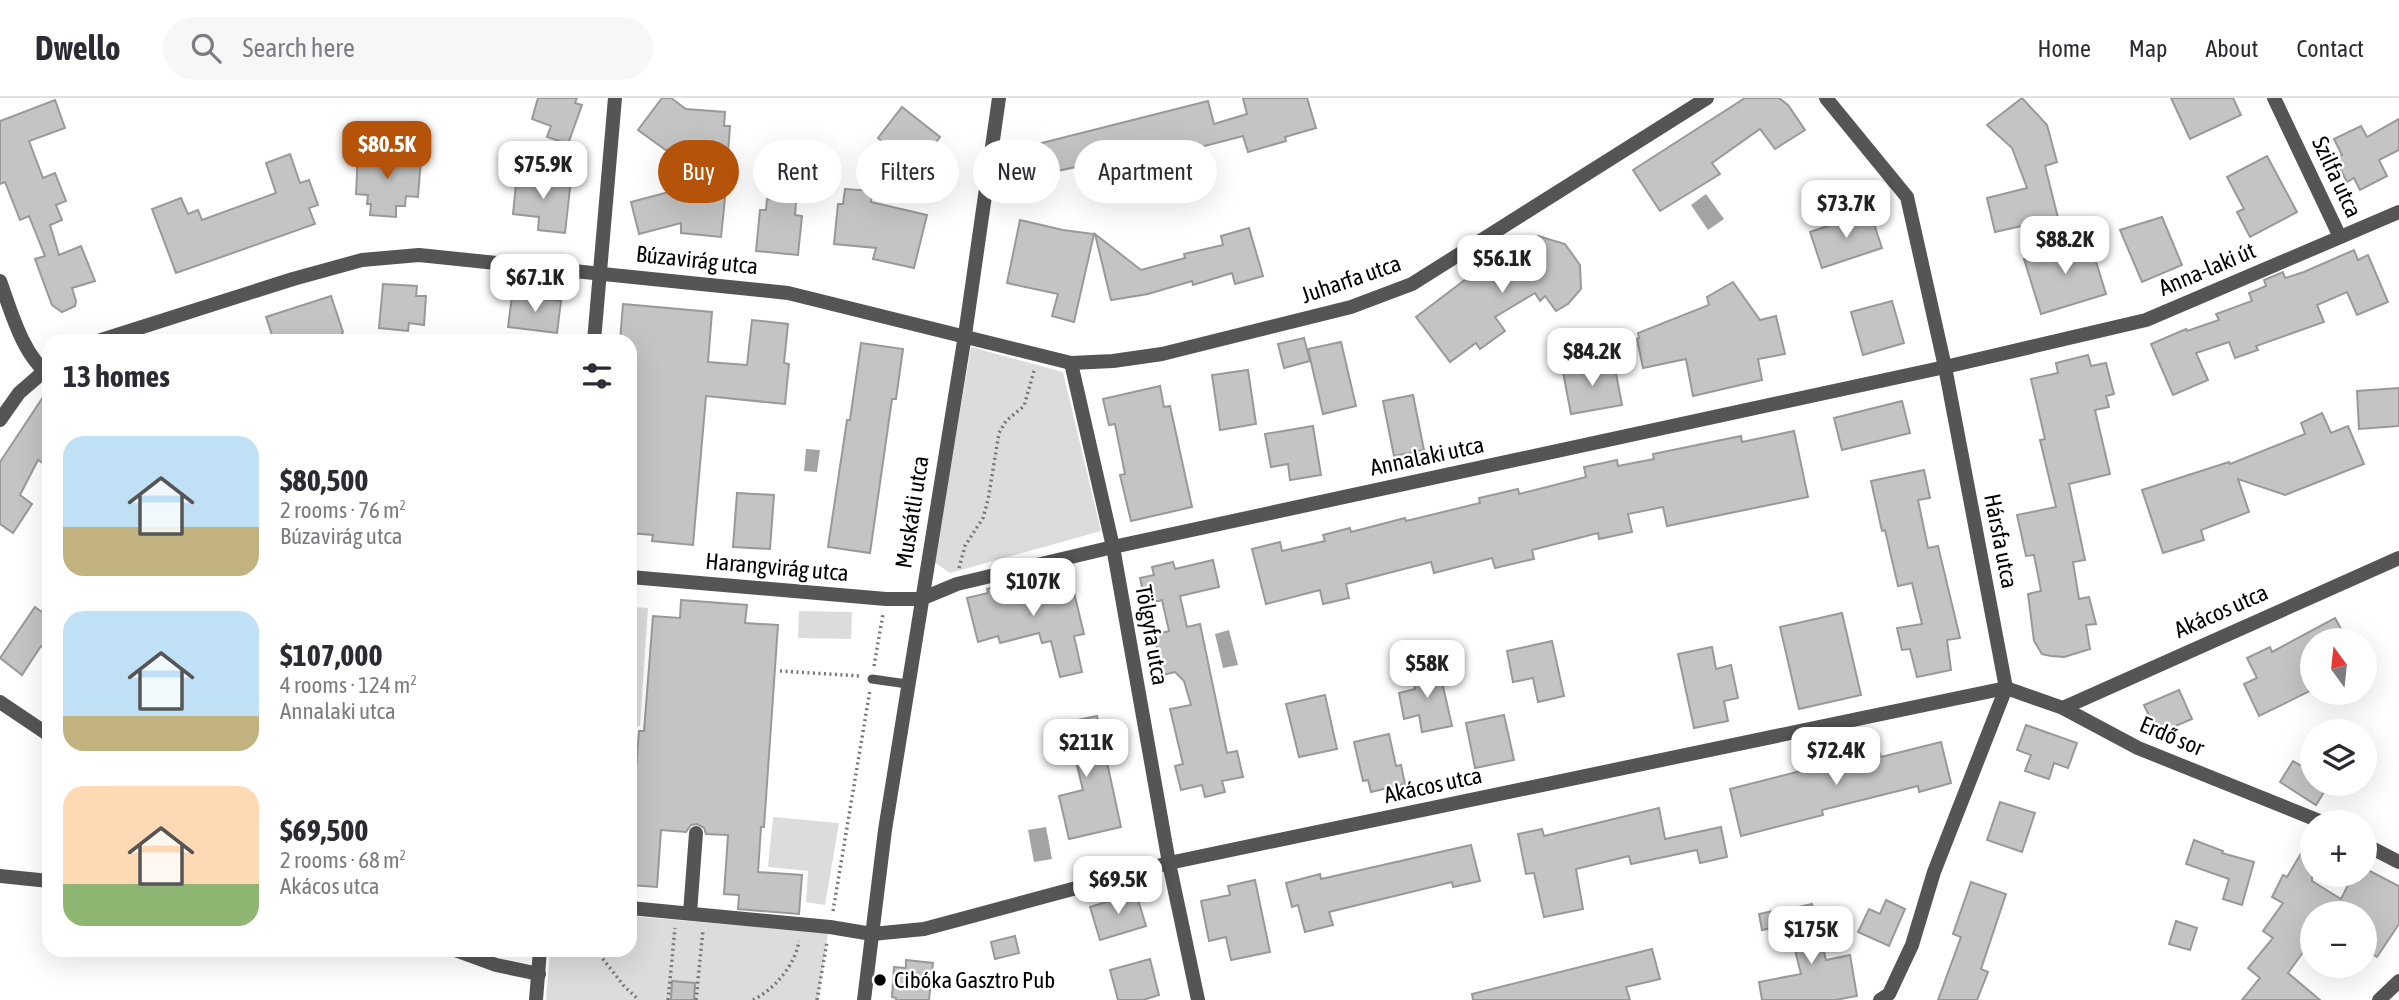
<!DOCTYPE html>
<meta charset="utf-8">
<style>
body{margin:0;font-family:"Asap Condensed",sans-serif;background:#f7f7f7;color:#2b2b33;height:100vh;display:flex;flex-direction:column;font-size:26px;white-space:nowrap}
*{box-sizing:border-box;margin:0}
p{font-size:23px;color:#7c7c81}
.icon{flex:none;width:38px;height:38px;fill:none;stroke:currentColor;stroke-width:2;stroke-linecap:round;stroke-linejoin:round}
.map{position:relative;flex:1;overflow:hidden}
.drawer{position:absolute;left:42px;top:236px;width:595px;height:623px;display:flex;flex-direction:column;background:#fff;border-radius:21px;box-shadow:0 7px 28px #0002}
.drawer>*{flex:none}
.hud{position:absolute;left:658px;top:42px;width:665px;height:63px;display:flex;gap:14px}
.needle{width:46px;rotate:345deg}
.buttons{position:absolute;left:2300px;top:530px;display:grid;gap:14px}
.buttons a{display:grid;place-items:center;width:77px;height:77px;border-radius:50%;background:#fff;box-shadow:0 7px 28px #0002;font-size:35px}
.price{position:absolute;translate:-50% -60px;padding:0 16px;border-radius:14px;background:#fff;color:#222;font-size:23px;line-height:46px;filter:drop-shadow(0 2px 4px #0008)}
.price::after{content:'';position:absolute;left:50%;top:42px;width:21px;height:16px;margin-left:-10px;background:inherit;clip-path:polygon(0 0,100% 0,50% 100%)}
.price.current{background:#b45309;color:#fff}
ul{padding:0;list-style:none}
li{display:flex;align-items:center;gap:21px;height:175px;padding:0 21px}
li span{display:grid;place-items:center;flex:none;width:196px;height:140px;border-radius:21px;color:#555}
li>.icon{margin-inline-start:auto}
span .icon{width:84px;height:84px;fill:#fffc;stroke-width:1}
li b{font-size:30px}
h2{display:flex;justify-content:space-between;align-items:center;height:84px;padding:0 21px;font-size:30px}
.tag{padding:0 24px;border-radius:32px;background:#fff;box-shadow:0 7px 28px #0002;font-size:24px;line-height:63px}
.tag.current{background:#b45309;color:#fff}
header{display:flex;align-items:center;gap:42px;box-sizing:border-box;height:98px;padding:0 35px;background:#fff;border-bottom:2px solid #e1e1e2}
header strong{font-size:33px}
nav{display:flex;gap:38px;margin-inline-start:auto;font-size:24px}
.search{width:490px;height:63px;background:#f7f7f7;display:flex;align-items:center;gap:18px;box-sizing:border-box;padding:0 24px;border-radius:38px;color:#7c7c81;font-size:26px}
.map>svg:first-child{display:block}
.green{fill:#dcdcdc}
.water{fill:#a3a3a3}
.building{fill:#c4c4c4;stroke:#999;stroke-width:2}
.lines{fill:none;stroke-linecap:round;stroke-linejoin:round}
.path{stroke:#777;stroke-width:3.5;stroke-dasharray:2 3.5;stroke-linecap:butt}
.lane{stroke:#555;stroke-width:9}
.street{stroke:#555;stroke-width:14}
.poi-dot{fill:#000;stroke:#fff;stroke-width:2.5}
.labels{text-anchor:middle;dominant-baseline:central;stroke-width:5;stroke-linejoin:round;paint-order:stroke}
.street-label{font-size:23px;fill:#000;stroke:#fff}
.poi-label{font-size:23px;fill:#000;stroke:#fff;text-anchor:start}
</style>
<header>
<strong>Dwello</strong>
<div class="search"><svg class="icon" aria-label="search" viewBox="0 0 24 24"><circle cx="10" cy="10" r="6"/><path d="M15 15l6 6"/></svg>Search here</div>
<nav><a>Home</a><a>Map</a><a>About</a><a>Contact</a></nav>
</header>
<div class="map">
<svg width="2399" height="902" viewBox="0 0 2399 902">
<rect width="100%" height="100%" fill="#fff"/>
<g class="green">
<polygon points="971,249 1063,274 1101,433 950,475 934,464"/>
<polygon points="630,509 648,510 640,628 630,628"/>
<polygon points="799,513 852,514 851,541 798,540"/>
<polygon points="773,719 839,725 825,807 806,804 808,773 768,769"/>
<polygon points="630,818 828,835 818,902 546,902 550,852 630,852"/>
</g>
<g class="water">
<polygon points="1706,96 1724,121 1708,132 1691,107"/>
<polygon points="806,351 820,352 817,374 804,373"/>
<polygon points="1229,532 1238,567 1223,570 1215,536"/>
<polygon points="1046,729 1052,761 1034,764 1028,732"/>
</g>
<g class="building">
<polygon points="538,0 577,0 575,5 582,7 568,46 547,39 551,28 532,21"/>
<polygon points="662,0 671,0 686,11 725,14 724,28 730,28 727,67 721,67 718,99 725,100 721,139 681,135 681,125 639,136 631,104 684,90 686,64 681,63 638,32"/>
<polygon points="1243,0 1307,0 1316,30 1285,39 1286,43 1248,54 1243,38 1131,67 1137,88 1103,98 1094,65 1044,76 1040,64 1031,67 1026,49 1208,3 1214,26 1247,16"/>
<polygon points="1745,0 1779,0 1788,7 1805,32 1775,51 1760,31 1712,65 1720,76 1660,113 1633,72"/>
<polygon points="2022,0 2047,27 2057,64 2045,68 2058,120 1995,134 1987,100 2027,90 2012,50 1987,27"/>
<polygon points="2171,0 2233,0 2241,17 2190,41"/>
<polygon points="55,2 65,30 29,43 43,80 55,75 66,103 56,107 62,122 50,127 59,157 81,148 95,183 72,190 76,203 75,208 62,214 52,207 35,161 45,158 29,118 20,122 5,84 0,86 0,23"/>
<polygon points="902,9 940,39 917,70 878,40"/>
<polygon points="2399,21 2399,52 2379,62 2387,78 2360,92 2354,80 2347,84 2335,61 2342,57 2334,41 2361,28 2367,39"/>
<polygon points="374,54 410,56 410,60 421,61 418,99 406,98 405,108 396,108 396,119 370,117 371,106 367,106 368,97 356,96 358,55 374,56"/>
<polygon points="290,56 300,85 309,82 318,107 309,110 315,126 176,175 152,111 181,100 188,116 198,112 202,122 276,95 266,65"/>
<polygon points="2267,58 2297,114 2250,139 2237,114 2244,111 2227,79"/>
<polygon points="517,76 571,81 565,135 538,132 539,119 513,116"/>
<polygon points="845,91 872,93 871,104 927,117 914,170 873,161 876,150 834,146 838,106 843,106"/>
<polygon points="767,101 796,104 795,117 802,118 798,157 756,153 760,112 766,112"/>
<polygon points="1870,114 1882,150 1822,170 1810,134"/>
<polygon points="2162,119 2182,167 2142,184 2120,132"/>
<polygon points="1020,122 1063,132 1094,136 1074,224 1052,218 1058,196 1007,185"/>
<polygon points="1249,130 1263,178 1235,186 1232,175 1193,187 1192,183 1148,196 1111,202 1095,136 1141,172 1185,160 1184,156 1223,147 1221,138"/>
<polygon points="1538,138 1565,146 1580,167 1581,191 1568,206 1556,213 1545,198 1540,203 1535,195 1495,219 1505,233 1480,251 1476,245 1450,264 1416,219 1466,181 1468,183"/>
<polygon points="2089,141 2106,196 2041,216 2024,161"/>
<polygon points="2354,152 2358,162 2368,157 2388,204 2357,217 2347,194 2317,207 2324,224 2256,248 2258,252 2235,260 2229,244 2196,255 2208,282 2173,297 2151,246 2186,231 2187,233 2219,222 2216,216 2252,203 2249,195 2266,188 2264,182 2283,174 2285,180 2304,174"/>
<polygon points="1733,184 1760,222 1776,218 1785,256 1758,261 1762,282 1693,298 1686,261 1643,270 1637,241 1639,240 1638,235 1709,207 1707,199"/>
<polygon points="383,186 417,188 416,198 426,198 424,227 409,225 408,233 379,230"/>
<polygon points="331,198 343,234 336,243 274,243 266,219"/>
<polygon points="512,198 561,203 557,235 508,229"/>
<polygon points="1892,203 1904,245 1863,257 1851,214"/>
<polygon points="623,206 712,214 708,264 747,267 752,222 788,226 784,265 789,266 785,306 706,298 693,447 652,443 653,437 630,435 630,243 620,243"/>
<polygon points="1304,240 1310,263 1284,270 1278,246"/>
<polygon points="1341,244 1356,308 1323,316 1308,251"/>
<polygon points="861,245 903,251 896,301 892,301 870,455 828,449 847,322 850,322"/>
<polygon points="2088,257 2091,268 2106,265 2114,296 2106,298 2109,309 2095,312 2110,376 2069,386 2085,462 2073,464 2079,501 2089,499 2096,526 2086,527 2090,551 2064,559 2051,558 2042,556 2034,543 2028,496 2041,493 2034,457 2026,458 2017,417 2056,409 2040,342 2045,341 2031,281 2058,275 2056,265"/>
<polygon points="1614,265 1622,307 1571,316 1563,274"/>
<polygon points="1248,272 1256,326 1220,332 1212,277"/>
<polygon points="1160,288 1164,309 1170,308 1192,409 1131,423 1120,377 1125,376 1115,326 1109,327 1103,301"/>
<polygon points="49,290 49,369 38,362 20,397 32,406 13,435 0,426 0,364"/>
<polygon points="2399,290 2399,328 2359,331 2357,293"/>
<polygon points="1413,297 1424,352 1394,358 1383,303"/>
<polygon points="1902,303 1910,335 1842,352 1834,320"/>
<polygon points="2322,315 2331,335 2348,328 2364,366 2285,397 2238,381 2249,414 2201,432 2204,442 2163,455 2142,392 2229,364 2230,366 2305,336 2301,325"/>
<polygon points="1313,328 1321,377 1290,382 1288,366 1271,369 1265,336"/>
<polygon points="1794,333 1808,399 1667,428 1663,409 1628,416 1632,434 1599,441 1598,435 1532,452 1534,461 1495,470 1492,460 1434,475 1431,464 1346,486 1349,500 1323,506 1320,492 1266,506 1252,451 1280,444 1282,453 1325,443 1323,437 1350,430 1351,434 1405,420 1406,423 1480,405 1479,400 1518,391 1519,396 1586,379 1584,369 1617,362 1618,368 1654,361 1653,356 1741,338 1742,344"/>
<polygon points="1924,372 1930,400 1918,402 1928,450 1938,448 1960,540 1947,542 1951,572 1917,579 1910,551 1902,552 1897,530 1922,526 1912,485 1898,488 1885,432 1882,433 1871,383"/>
<polygon points="737,395 774,397 770,451 733,449"/>
<polygon points="1213,462 1219,489 1180,498 1187,529 1200,526 1227,655 1237,653 1243,679 1222,683 1225,694 1205,699 1202,687 1181,692 1175,668 1183,666 1170,611 1191,607 1184,583 1175,574 1163,577 1154,537 1169,533 1162,502 1146,506 1140,480 1154,477 1152,469 1173,464 1175,471"/>
<polygon points="1070,478 1084,536 1074,538 1082,574 1060,579 1051,543 1042,545 1039,535 1000,545 998,538 978,544 967,500 988,495 987,491 1006,486 1008,493"/>
<polygon points="681,502 747,507 745,525 778,527 764,729 761,729 758,774 802,777 799,816 738,811 739,797 724,796 728,737 706,736 704,730 697,726 691,727 686,734 661,732 657,789 630,787 632,719 630,718 630,698 634,698 639,633 644,633 653,518 680,520"/>
<polygon points="35,509 49,519 49,554 41,548 22,577 0,560"/>
<polygon points="1842,515 1861,597 1799,611 1780,529"/>
<polygon points="2335,520 2347,542 2312,542 2312,592 2259,618 2244,586 2257,580 2247,560 2270,549 2272,554"/>
<polygon points="1552,543 1564,598 1538,604 1533,580 1513,584 1507,553"/>
<polygon points="1712,549 1716,571 1731,567 1738,600 1724,603 1728,623 1694,630 1678,556"/>
<polygon points="1438,566 1452,628 1422,634 1419,617 1404,621 1399,595 1415,591 1411,572"/>
<polygon points="2179,592 2192,621 2157,636 2144,607"/>
<polygon points="1325,597 1337,651 1299,659 1286,606"/>
<polygon points="1504,617 1514,662 1475,670 1466,625"/>
<polygon points="1097,618 1121,729 1069,741 1059,698 1083,692 1074,655 1051,660 1045,636 1070,630 1068,624"/>
<polygon points="2026,627 2077,645 2068,670 2054,665 2049,681 2025,673 2031,657 2017,652"/>
<polygon points="1389,636 1396,668 1401,667 1405,686 1371,694 1368,682 1363,683 1354,644"/>
<polygon points="1941,644 1951,685 1919,694 1918,688 1822,712 1823,717 1741,738 1730,691 1879,653 1881,659"/>
<polygon points="2293,663 2312,674 2312,686 2329,686 2316,707 2280,684"/>
<polygon points="2000,704 2035,715 2022,754 1987,742"/>
<polygon points="1659,710 1665,741 1721,729 1727,759 1700,765 1697,752 1631,766 1629,758 1576,771 1583,811 1544,819 1534,775 1526,776 1518,736 1542,731 1544,738"/>
<polygon points="2312,737 2312,783 2341,801 2353,777 2364,777 2364,770 2399,788 2399,826 2377,859 2364,851 2364,816 2312,816 2312,842 2288,875 2320,902 2242,902 2260,880 2248,870 2273,840 2263,833 2283,805 2272,799 2283,777 2287,779"/>
<polygon points="2194,742 2223,753 2222,755 2254,764 2242,807 2223,801 2229,781 2186,766"/>
<polygon points="1471,747 1480,783 1453,789 1452,784 1329,814 1333,827 1305,834 1298,807 1292,809 1286,785 1320,776 1321,781"/>
<polygon points="1255,782 1270,854 1231,862 1226,839 1209,843 1201,803 1230,797 1228,788"/>
<polygon points="1971,784 2006,796 1981,871 1988,874 1977,902 1938,902 1961,839 1953,836"/>
<polygon points="1136,795 1146,828 1100,842 1090,809"/>
<polygon points="1886,802 1905,811 1889,848 1858,834 1869,811 1880,816"/>
<polygon points="1812,806 1826,862 1850,857 1857,898 1835,902 1762,902 1759,884 1801,876 1785,812"/>
<polygon points="1778,812 1781,828 1762,832 1759,816"/>
<polygon points="2176,823 2197,830 2190,852 2169,846"/>
<polygon points="1015,838 1019,855 995,861 991,844"/>
<polygon points="1652,851 1660,881 1626,889 1630,902 1473,902 1472,896"/>
<polygon points="1150,861 1159,897 1143,902 1118,902 1110,872"/>
<polygon points="906,862 933,865 929,902 896,902 896,900 892,899 894,869 906,870"/>
<polygon points="672,883 695,885 694,902 671,902"/>
</g>
<g class="lines">
<g class="path">
<polyline points="959,470 965,448 983,420 988,402 999,335 1006,323 1024,308 1034,273"/>
<polyline points="874,568 883,516"/>
<polyline points="780,573 860,578"/>
<polyline points="833,813 870,592"/>
<polyline points="596,852 624,888 639,902"/>
<polyline points="668,902 675,830"/>
<polyline points="696,902 703,832"/>
<path d="M 753,902 C 775,891 795,867 799,843"/>
<polyline points="817,902 827,844"/>
</g>
<g class="lane">
<polyline points="872,581 907,586"/>
<polyline points="630,649 631,649"/>
</g>
<g class="street">
<polyline points="1826,0 1907,99 1945,269 2006,590 1934,774 1912,847 1889,896 1880,902"/>
<polyline points="2274,0 2340,139"/>
<path d="M 0,183 C 10,210 23,259 49,276"/>
<polyline points="98,243 293,181 362,162 419,157 788,195 1071,265 1113,263 1162,256 1351,209 1412,186 1707,0"/>
<polyline points="594,243 615,0"/>
<polyline points="1071,265 1113,449 1169,765 1198,902"/>
<polyline points="0,322 19,295 49,269"/>
<polyline points="630,479 886,501 921,501 957,486 1113,449 1945,269 2146,222 2399,114"/>
<polyline points="2006,590 2063,610 2138,650 2322,724"/>
<polyline points="0,604 49,637"/>
<polyline points="2063,610 2399,460"/>
<polyline points="2364,746 2399,764"/>
<polyline points="0,778 49,783"/>
<polyline points="630,810 830,829 872,836 924,831 1169,765 2006,590"/>
<polyline points="690,815 696,735"/>
<polyline points="455,852 496,867 539,876"/>
<polyline points="536,902 540,852"/>
<polyline points="864,902 885,732 965,237 999,0"/>
<polyline points="2379,902 2399,883"/>
</g>
</g>
<circle class="poi-dot" cx="880" cy="882" r="7"/>
<g class="labels">
<g class="street-label">
<text transform="translate(2337 79) rotate(65)">Szilfa utca</text>
<text transform="translate(697 162) rotate(6)">Búzavirág utca</text>
<text transform="translate(2207 171) rotate(-23)">Anna-laki út</text>
<text transform="translate(1351 181) rotate(-19)">Juharfa utca</text>
<text transform="translate(1427 358) rotate(-12)">Annalaki utca</text>
<text transform="translate(912 414) rotate(-81)">Muskátli utca</text>
<text transform="translate(2001 443) rotate(79)">Hársfa utca</text>
<text transform="translate(777 469) rotate(5)">Harangvirág utca</text>
<text transform="translate(2221 513) rotate(-24)">Akácos utca</text>
<text transform="translate(1152 537) rotate(80)">Tölgyfa utca</text>
<text transform="translate(2172 638) rotate(23)">Erdő sor</text>
<text transform="translate(1433 687) rotate(-12)">Akácos utca</text>
</g>
<g class="poi-label">
<text x="894" y="882">Cibóka Gasztro Pub</text>
</g>
</g>
</svg>
<div class="buttons">
<a><svg class="needle" viewBox="-14 -14 28 28"><path d="M0-13l5 13h-10z" fill="#e53935"/><path d="M0 13l5-13h-10z" fill="#7c7c81"/></svg></a>
<a><svg class="icon" aria-label="layers" viewBox="0 0 24 24"><path d="M12 4l9 5-9 5-9-5zM3 14l9 5 9-5"/></svg></a>
<a>+</a>
<a>−</a>
</div>
<b class="price current" style="left:387px;top:83px">$80.5K</b>
<b class="price" style="left:543px;top:103px">$75.9K</b>
<b class="price" style="left:1846px;top:142px">$73.7K</b>
<b class="price" style="left:2065px;top:178px">$88.2K</b>
<b class="price" style="left:1502px;top:197px">$56.1K</b>
<b class="price" style="left:535px;top:216px">$67.1K</b>
<b class="price" style="left:1592px;top:290px">$84.2K</b>
<b class="price" style="left:1033px;top:520px">$107K</b>
<b class="price" style="left:1427px;top:602px">$58K</b>
<b class="price" style="left:1086px;top:681px">$211K</b>
<b class="price" style="left:1836px;top:689px">$72.4K</b>
<b class="price" style="left:1118px;top:818px">$69.5K</b>
<b class="price" style="left:1811px;top:868px">$175K</b>
<div class="hud">
<a class="tag current">Buy</a>
<a class="tag">Rent</a>
<a class="tag">Filters</a>
<a class="tag">New</a>
<a class="tag">Apartment</a>
</div>
<section class="drawer">
<h2>13 homes<svg class="icon" aria-label="filters" viewBox="0 0 24 24"><path d="M4 7h16M4 17h16"/><circle cx="9" cy="7" r="2"/><circle cx="15" cy="17" r="2"/></svg></h2>
<ul>
<li><span style="background:linear-gradient(#bfe0f5 65%,#c2b280 0)"><svg class="icon" aria-label="home" viewBox="0 0 24 24"><path d="M3 11l9-7 9 7M6 9v11h12V9"/></svg></span><div><b>$80,500</b><p>2 rooms · 76 m²</p><p>Búzavirág utca</p></div></li>
<li><span style="background:linear-gradient(#bfe0f5 75%,#c2b280 0)"><svg class="icon" aria-label="home" viewBox="0 0 24 24"><path d="M3 11l9-7 9 7M6 9v11h12V9"/></svg></span><div><b>$107,000</b><p>4 rooms · 124 m²</p><p>Annalaki utca</p></div></li>
<li><span style="background:linear-gradient(#ffd9b3 70%,#8fb573 0)"><svg class="icon" aria-label="home" viewBox="0 0 24 24"><path d="M3 11l9-7 9 7M6 9v11h12V9"/></svg></span><div><b>$69,500</b><p>2 rooms · 68 m²</p><p>Akácos utca</p></div></li>
</ul>
</section>
</div>
